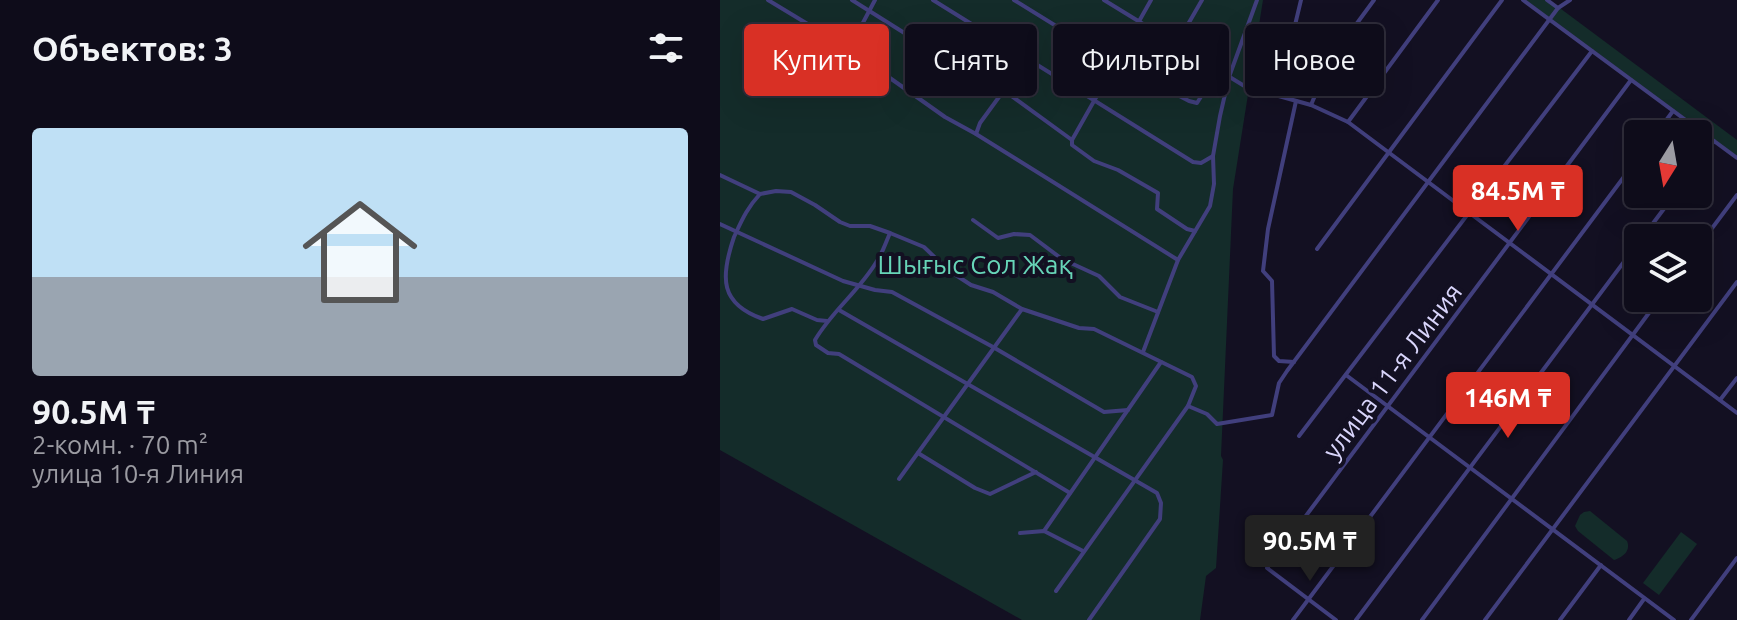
<!DOCTYPE html>
<html lang="ru">
<meta charset="utf-8">
<style>
body{margin:0;font-family:Ubuntu,sans-serif;background:#1c1a27;color:#f1f3f6;height:100vh;display:flex;flex-direction:column;font-size:30px;white-space:nowrap}
*{box-sizing:border-box;margin:0}
p{font-size:26px;color:#9b9ba2}
.icon{flex:none;width:44px;height:44px;fill:none;stroke:currentColor;stroke-width:2;stroke-linecap:round;stroke-linejoin:round}
.map{position:relative;flex:1;overflow:hidden}
.details{display:flex;flex-direction:column;background:#0e0c1a;width:720px}
.details>*{flex:none}
.banner{position:absolute;left:24px;top:24px;width:760px;height:72px;display:flex;gap:16px}
.needle{width:52px;rotate:191deg}
.controls{position:absolute;left:904px;top:120px;display:grid;gap:16px}
.controls a{display:grid;place-items:center;width:88px;height:88px;border-radius:8px;background:#0e0c1a;box-shadow:0 8px 32px #0002,0 0 0 2px #2e2c39;font-size:40px}
.price{position:absolute;translate:-50% -68px;padding:0 18px;border-radius:8px;background:#d93025;color:#fff;font-size:26px;line-height:52px;filter:drop-shadow(0 2px 4px #0008)}
.price::after{content:'';position:absolute;left:50%;top:48px;width:24px;height:18px;margin-left:-12px;background:inherit;clip-path:polygon(0 0,100% 0,50% 100%)}
.price.current{background:#222;color:#fff}
ul{padding:0;list-style:none}
li{display:grid;align-content:center;gap:16px;height:424px;padding:0 32px}
li+li{border-top:2px solid #2e2c39}
li span{display:grid;place-items:center;height:248px;border-radius:8px;color:#555}
li>.icon{margin-inline-start:auto}
span .icon{width:144px;height:144px;fill:#fffc;stroke-width:1}
li b{font-size:34px}
h2{display:flex;justify-content:space-between;align-items:center;height:96px;padding:0 32px;font-size:34px}
.chip{padding:0 28px;border-radius:8px;background:#0e0c1a;box-shadow:0 8px 32px #0002,0 0 0 2px #2e2c39;font-size:28px;line-height:72px}
.chip.current{background:#d93025;color:#fff}
main{display:flex;flex:1;min-height:0}
.map>svg:first-child{display:block}
.green{fill:#142c2a}
.lines{fill:none;stroke-linecap:round;stroke-linejoin:round}
.minor{stroke:#413f7d;stroke-width:4}
.labels{text-anchor:middle;dominant-baseline:central;stroke-width:8;stroke-linejoin:round;paint-order:stroke}
.park-label{font-size:26px;fill:#67d5b8;stroke:#131022}
.street-label{font-size:26px;fill:#d9d5fb;stroke:#131022}
</style>
<main>
<section class="details">
<h2>Объектов: 3<svg class="icon" aria-label="filters" viewBox="0 0 24 24"><path d="M4 7h16M4 17h16"/><circle cx="9" cy="7" r="2"/><circle cx="15" cy="17" r="2"/></svg></h2>
<ul>
<li><span style="background:linear-gradient(#bfe0f5 60%,#9aa5b1 0)"><svg class="icon" aria-label="home" viewBox="0 0 24 24"><path d="M3 11l9-7 9 7M6 9v11h12V9"/></svg></span><div><b>90.5M ₸</b><p>2-комн. · 70 m²</p><p>улица 10-я Линия</p></div></li>
</ul>
</section>
<div class="map">
<svg width="1017" height="620" viewBox="0 0 1017 620">
<rect width="100%" height="100%" fill="#131022"/>
<g class="green">
<polygon points="0,0 543,0 513,189 501,456 503,460 496,568 486,576 480,620 302,620 0,450"/>
<polygon points="806,0 829,0 1017,140 1017,156"/>
<path d="M 870,511 L 907,541 C 911,551 903,557 894,560 L 858,531 L 855,526 L 860,515 L 864,512 Z"/>
<polygon points="961,532 977,544 939,595 923,583"/>
</g>
<g class="lines">
<g class="minor">
<polyline points="48,0 129,49 225,117 256,134 458,260"/>
<polyline points="132,0 240,68 246,67 261,29"/>
<polyline points="213,0 473,162 481,163 493,156"/>
<polyline points="294,0 396,63 469,101 477,103 489,84 506,90"/>
<polyline points="384,0 526,87 591,105 628,122 1017,413"/>
<polyline points="803,0 1017,158"/>
<polyline points="827,0 838,8"/>
<polyline points="286,45 278,60 275,84 352,140 352,145 374,161 398,170 438,193 437,209 467,229 475,231"/>
<polyline points="456,45 482,0"/>
<polyline points="129,49 155,0"/>
<polyline points="558,96 581,0"/>
<polyline points="591,105 610,60 654,0"/>
<polyline points="628,122 718,0"/>
<polyline points="256,134 260,123 279,97 276,87"/>
<polyline points="936,134 953,111"/>
<polyline points="352,140 431,0"/>
<polyline points="978,163 994,141"/>
<polyline points="0,175 40,194 56,191 71,192 95,205 120,222 130,226 150,226 170,233 204,247 228,270 251,285 273,292 302,309 359,328 374,329 472,377 476,386 468,406 336,591"/>
<path d="M 40,194 C 27,208 22,220 14,237 C 0,278 0,304 43,319 L 72,309 L 97,320 L 107,321"/>
<polyline points="253,220 278,238 294,234 310,235 342,259 379,276 400,297 438,312"/>
<polyline points="0,224 123,281 155,290 172,292 273,347 384,412 408,410"/>
<path d="M 170,233 C 166,242 163,252 157,261 C 140,290 112,311 95,340 L 96,345 L 108,353 L 119,354 L 350,493"/>
<polyline points="922,238 955,194"/>
<polyline points="978,247 1017,195"/>
<polyline points="597,249 782,0"/>
<polyline points="119,310 437,493 441,503 440,519 369,620"/>
<polyline points="423,352 458,260 490,206 494,184 493,156 500,116 509,77 537,0"/>
<polyline points="574,362 559,361 554,356 552,281 543,271 548,229 576,101"/>
<polyline points="626,375 954,620"/>
<polyline points="1000,400 1017,378"/>
<polyline points="468,406 487,414 497,424 552,415 559,383 567,371 838,8 850,0"/>
<polyline points="579,436 872,51"/>
<polyline points="198,453 255,488 270,494 316,472"/>
<polyline points="179,479 302,309"/>
<polyline points="324,531 441,362"/>
<polyline points="300,533 324,531 363,551"/>
<polyline points="573,620 918,158"/>
<polyline points="616,620 547,568 911,80"/>
<polyline points="636,620 918,243"/>
<polyline points="702,620 940,298"/>
<polyline points="765,620 1017,282"/>
<polyline points="840,620 881,565"/>
<polyline points="909,620 924,599"/>
<polyline points="971,620 1017,558"/>
</g>
</g>
<g class="labels">
<g class="park-label">
<text x="255" y="264">Шығыс Сол Жақ</text>
</g>
<g class="street-label">
<text transform="translate(672 371) rotate(-53)">улица 11-я Линия</text>
</g>
</g>
</svg>
<div class="controls">
<a><svg class="needle" viewBox="-14 -14 28 28"><path d="M0-13l5 13h-10z" fill="#e53935"/><path d="M0 13l5-13h-10z" fill="#9b9ba2"/></svg></a>
<a><svg class="icon" aria-label="layers" viewBox="0 0 24 24"><path d="M12 4l9 5-9 5-9-5zM3 14l9 5 9-5"/></svg></a>
</div>
<b class="price" style="left:798px;top:233px">84.5M ₸</b>
<b class="price" style="left:788px;top:440px">146M ₸</b>
<b class="price current" style="left:590px;top:583px">90.5M ₸</b>
<div class="banner">
<a class="chip current">Купить</a>
<a class="chip">Снять</a>
<a class="chip">Фильтры</a>
<a class="chip">Новое</a>
</div>
</div>
</main>
